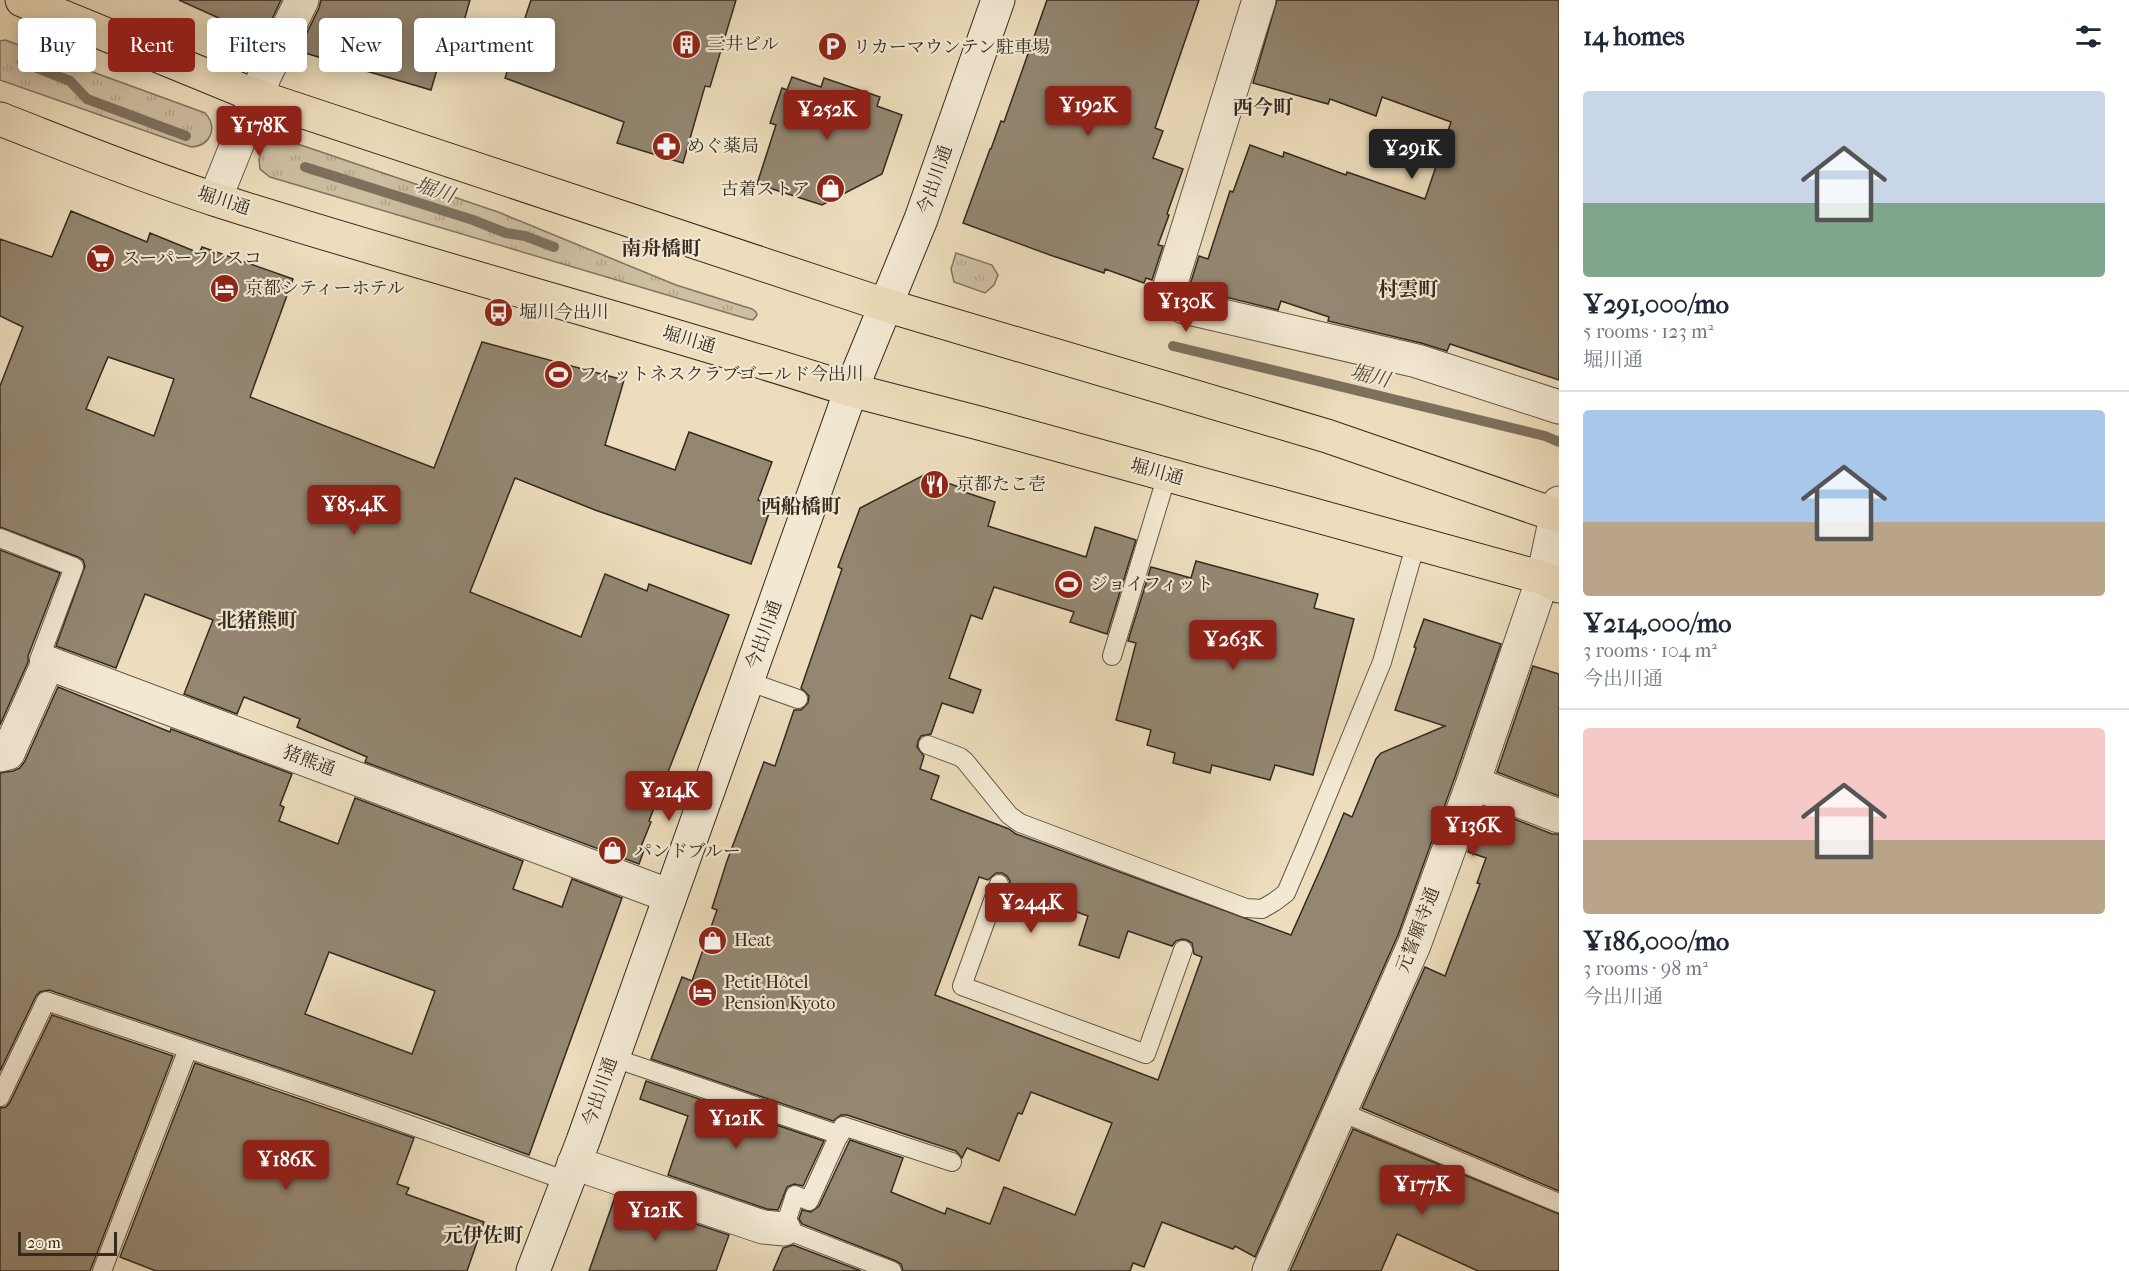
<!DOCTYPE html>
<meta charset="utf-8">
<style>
body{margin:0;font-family:"IM FELL French Canon","Noto Serif JP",serif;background:#f6f6f7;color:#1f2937;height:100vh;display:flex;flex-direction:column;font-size:22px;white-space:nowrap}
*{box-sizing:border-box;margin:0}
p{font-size:20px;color:#747a83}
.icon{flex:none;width:33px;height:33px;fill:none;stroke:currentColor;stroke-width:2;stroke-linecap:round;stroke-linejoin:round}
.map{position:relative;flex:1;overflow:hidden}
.panel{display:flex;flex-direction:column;background:#fff;width:570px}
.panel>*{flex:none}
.top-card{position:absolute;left:18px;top:18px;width:570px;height:54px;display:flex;gap:12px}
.scale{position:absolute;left:18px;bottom:15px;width:99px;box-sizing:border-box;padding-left:6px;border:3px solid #342a21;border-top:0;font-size:16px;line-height:21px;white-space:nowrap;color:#342a21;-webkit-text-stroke:4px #f3e9d3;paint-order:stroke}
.price{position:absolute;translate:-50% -51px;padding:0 14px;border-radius:6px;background:#8f2418;color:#fff;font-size:20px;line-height:39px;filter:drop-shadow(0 2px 3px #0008)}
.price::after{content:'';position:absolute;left:50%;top:36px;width:18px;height:14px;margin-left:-9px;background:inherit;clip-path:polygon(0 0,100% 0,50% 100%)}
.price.selected{background:#222;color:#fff}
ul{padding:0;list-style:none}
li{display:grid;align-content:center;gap:12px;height:318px;padding:0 24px}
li+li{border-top:2px solid #e0e1e3}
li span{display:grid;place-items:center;height:186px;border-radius:6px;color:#555}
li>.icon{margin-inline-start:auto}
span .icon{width:108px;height:108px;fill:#fffc;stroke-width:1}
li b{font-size:26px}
h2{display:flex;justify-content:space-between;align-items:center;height:72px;padding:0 24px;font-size:26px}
.pill{padding:0 21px;border-radius:6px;background:#fff;box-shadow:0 3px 15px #0003;font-size:21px;line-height:54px}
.pill.selected{background:#8f2418;color:#fff}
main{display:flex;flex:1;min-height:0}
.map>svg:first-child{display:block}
.grass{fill:url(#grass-tufts);stroke:#817462;stroke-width:1.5}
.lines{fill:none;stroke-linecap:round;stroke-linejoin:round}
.stream{stroke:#7d715e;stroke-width:10}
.building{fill:#948772;stroke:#342a21;stroke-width:1.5;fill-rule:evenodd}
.lane-casing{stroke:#625748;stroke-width:20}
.street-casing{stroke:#625748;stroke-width:35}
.secondary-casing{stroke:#342a21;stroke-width:35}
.primary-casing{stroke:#342a21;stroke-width:35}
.lane{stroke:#f3e9d3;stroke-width:18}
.street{stroke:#f3e9d3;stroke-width:33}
.secondary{stroke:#f3e9d3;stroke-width:33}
.primary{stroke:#edddbc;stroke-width:33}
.labels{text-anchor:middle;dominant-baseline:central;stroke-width:4.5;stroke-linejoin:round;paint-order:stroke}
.poi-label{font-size:18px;fill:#342a21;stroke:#f3e9d3;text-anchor:start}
.street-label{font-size:18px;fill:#342a21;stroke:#f3e9d3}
.neighbourhood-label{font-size:20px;font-weight:bold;fill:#342a21;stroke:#f3e9d3}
.water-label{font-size:20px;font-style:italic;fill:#594d40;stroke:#f3e9d3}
</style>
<main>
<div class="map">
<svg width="1559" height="1271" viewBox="0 0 1559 1271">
<defs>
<pattern id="grass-tufts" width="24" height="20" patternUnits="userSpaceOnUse" patternTransform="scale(1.5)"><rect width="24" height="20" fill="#cebfa2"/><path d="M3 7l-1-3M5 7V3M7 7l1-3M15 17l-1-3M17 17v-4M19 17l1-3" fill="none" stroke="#b2a48b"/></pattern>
</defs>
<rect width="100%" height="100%" fill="#edddbc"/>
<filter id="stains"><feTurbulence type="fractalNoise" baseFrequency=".00333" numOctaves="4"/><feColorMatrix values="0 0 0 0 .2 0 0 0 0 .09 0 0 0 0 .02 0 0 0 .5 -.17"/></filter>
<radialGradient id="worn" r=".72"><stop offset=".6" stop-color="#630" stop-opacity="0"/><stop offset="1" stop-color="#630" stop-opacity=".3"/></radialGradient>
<g class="grass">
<path d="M 5,40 L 205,113 C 218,127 211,146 191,147 L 0,80 L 0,41 Z"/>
<polygon points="277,137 498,212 676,285 752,309 756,312 757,315 753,320 748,319 270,177 260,169 259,159 265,142"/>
<polygon points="956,253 992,265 998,275 994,285 985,293 954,282 951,269"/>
</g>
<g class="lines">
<g class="stream">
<polyline points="22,62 70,81 87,99 186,136"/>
<polyline points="305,167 473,220 506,233 525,236 554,247"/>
<polyline points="1173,346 1545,436 1559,442"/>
</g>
</g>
<g class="building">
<polygon points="179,0 281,0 263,38"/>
<polygon points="321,0 470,0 462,28 451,48 444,46 431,90 298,51 319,8"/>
<polygon points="531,0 736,0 710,87 705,86 683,163 617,143 624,122 505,78"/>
<polygon points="1047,0 1199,0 1155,128 1163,131 1153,158 1183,169 1167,214 1169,215 1158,245 1163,246 1152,280 1146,278 1144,283 1105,269 1104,273 1050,255 963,223 990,149 991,149 1001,121 1004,122"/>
<polygon points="1277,0 1559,0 1559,380 1450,344 1447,351 1421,343 1328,321 1329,317 1281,301 1278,310 1189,288 1199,256 1208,259 1230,191 1233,192 1250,145 1283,157 1284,152 1346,175 1347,172 1425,199 1451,122 1382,97 1376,116 1330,99 1328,104 1253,83"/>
<polygon points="792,77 821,87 824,78 880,97 877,106 902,115 882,174 822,205 757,184 776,125 770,123 782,88 787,90"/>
<path d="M 71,211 L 147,242 L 150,233 L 199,253 L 202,247 L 293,279 L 250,397 L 434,468 L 482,342 L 624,380 L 605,445 L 675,470 L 689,432 L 772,462 L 758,500 L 772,505 L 751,564 L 595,510 L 515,478 L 470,592 L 581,637 L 605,574 L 647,591 L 649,584 L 729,615 L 649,821 L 651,822 L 640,849 L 644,850 L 639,864 L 365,762 L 367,757 L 297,727 L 300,719 L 244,697 L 237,714 L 184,694 L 213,620 L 145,594 L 116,668 L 56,646 L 85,566 L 83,560 L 78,557 L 0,527 L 0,386 L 23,327 L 0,316 L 0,239 L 52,257 ZM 108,357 L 174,379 L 154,436 L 86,409 Z"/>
<path d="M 924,475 L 962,488 L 961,491 L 995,502 L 988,526 L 1086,557 L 1095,527 L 1136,540 L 1107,634 L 1070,622 L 1074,612 L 994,587 L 982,619 L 971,615 L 949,678 L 981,690 L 973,713 L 942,703 L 931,734 L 921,736 L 918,741 L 917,747 L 924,756 L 920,769 L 939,776 L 931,799 L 1009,829 L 1016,834 L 1291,935 L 1324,861 L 1344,813 L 1352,817 L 1376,759 L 1381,753 L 1445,726 L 1395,710 L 1416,648 L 1414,647 L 1424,619 L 1501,644 L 1455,777 L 1398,935 L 1255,1257 L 1235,1246 L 1233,1249 L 1162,1222 L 1144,1267 L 1133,1263 L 1130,1271 L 903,1271 L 901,1264 L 896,1261 L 802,1224 L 799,1219 L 802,1210 L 811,1212 L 819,1206 L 850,1140 L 903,1158 L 891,1192 L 945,1214 L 947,1208 L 990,1224 L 1004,1187 L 1075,1215 L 1112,1123 L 1031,1092 L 1022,1114 L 1018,1113 L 999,1161 L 967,1148 L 962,1158 L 956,1151 L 847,1115 L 841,1115 L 833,1121 L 651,1059 L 682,977 L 692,981 L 717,910 L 712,908 L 727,861 L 764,762 L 775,766 L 794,710 L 801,710 L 808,703 L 809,696 L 801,688 L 842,569 L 838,567 L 860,508 ZM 996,873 L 1002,873 L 1007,876 L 1010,881 L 1010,888 L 1088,916 L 1079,945 L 1119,958 L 1128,931 L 1172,946 L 1176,941 L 1182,939 L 1187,940 L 1192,943 L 1194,954 L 1202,957 L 1158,1080 L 935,995 L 979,877 L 988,880 Z"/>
<polygon points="0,550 60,573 28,656 28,662 0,725"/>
<polygon points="1196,561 1318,594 1314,608 1354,619 1313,775 1275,765 1270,780 1212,765 1210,773 1173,763 1175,753 1147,745 1151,730 1116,720 1136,643 1128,641 1151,567 1191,578"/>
<polygon points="1533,666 1559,674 1559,796 1497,772"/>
<path d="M 58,687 L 170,732 L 171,729 L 292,774 L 280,805 L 284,807 L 279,821 L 338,844 L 355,798 L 523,861 L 513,889 L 562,907 L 572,879 L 622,898 L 529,1155 L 422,1116 L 49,990 L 40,992 L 36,996 L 0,1071 L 0,773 L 13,771 L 20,768 L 25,761 ZM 329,952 L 435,991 L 412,1054 L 305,1014 Z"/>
<polygon points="1484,807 1552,834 1559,834 1559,1191 1362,1108 1425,967 1445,976 1480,884 1477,883 1486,858 1468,852"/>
<polygon points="52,1015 173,1056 90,1271 0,1271 0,1108 6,1107 10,1102"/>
<polygon points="195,1063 414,1138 397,1184 409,1188 406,1194 484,1222 467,1271 156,1271 120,1257"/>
<polygon points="646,1081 824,1141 803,1186 794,1184 787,1187 778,1210 767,1209 668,1175 688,1116 640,1099"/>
<polygon points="1353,1129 1559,1214 1559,1271 1478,1271 1397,1234 1381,1271 1290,1271"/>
<polygon points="615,1197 729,1235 716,1271 589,1271"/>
<polygon points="793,1245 861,1271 773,1271 783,1248"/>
</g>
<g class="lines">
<defs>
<g id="lane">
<polyline points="0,538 74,567 39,660 48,663"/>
<polyline points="1112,656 1167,475"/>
<polyline points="747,681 798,699"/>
<polyline points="928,745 960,757 965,761 1009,815 1020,823 1246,908 1262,909 1274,902 1286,893 1307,844 1382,662 1416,543"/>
<polyline points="999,884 962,986 1146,1054 1183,950"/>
<polyline points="611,1057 840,1135"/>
<polyline points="0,1097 46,1001 340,1100 567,1181"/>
<polyline points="1341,1112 1559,1203"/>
<polyline points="102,1271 188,1049"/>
<polyline points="892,1271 784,1229 795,1195 809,1201 843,1126 952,1162"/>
</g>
<g id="street">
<polyline points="1259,0 1169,289 1172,300 1184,307 1417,361 1559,407"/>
<polyline points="215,199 265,75 302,0"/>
<polyline points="0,755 8,753 48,663 670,896"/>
<polyline points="1473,783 1559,816"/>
<polyline points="574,1163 763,1227 784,1229"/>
<polyline points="1269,1271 1414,945 1473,783 1543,578 1559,503"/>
</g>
<polyline id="secondary" points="533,1271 583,1141 851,390 921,219 998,0"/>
<g id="primary">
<polyline points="22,0 256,96 885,305 1327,436 1559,516"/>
<path d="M 0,119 C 72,147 143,176 217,200 C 427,267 641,322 851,390 L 979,423 L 1543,578 L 1559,586"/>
</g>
</defs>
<use href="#lane" class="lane-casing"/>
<use href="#street" class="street-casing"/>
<use href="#secondary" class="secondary-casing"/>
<use href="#primary" class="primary-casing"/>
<use href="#lane" class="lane"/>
<use href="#street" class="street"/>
<use href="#secondary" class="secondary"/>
<use href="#primary" class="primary"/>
</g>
<defs>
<symbol id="building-disc" viewBox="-11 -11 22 22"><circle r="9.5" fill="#8f2418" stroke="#f3e9d3"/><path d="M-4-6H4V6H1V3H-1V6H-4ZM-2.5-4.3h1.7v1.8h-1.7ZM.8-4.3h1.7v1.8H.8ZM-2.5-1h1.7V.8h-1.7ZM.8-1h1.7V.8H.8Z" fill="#fff"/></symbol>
<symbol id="parking-disc" viewBox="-11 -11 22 22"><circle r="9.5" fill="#8f2418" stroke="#f3e9d3"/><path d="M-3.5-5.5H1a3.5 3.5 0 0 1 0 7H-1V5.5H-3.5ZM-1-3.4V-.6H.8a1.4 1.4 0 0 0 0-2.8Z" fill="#fff"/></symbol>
<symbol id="pharmacy-disc" viewBox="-11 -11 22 22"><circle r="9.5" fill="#8f2418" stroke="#f3e9d3"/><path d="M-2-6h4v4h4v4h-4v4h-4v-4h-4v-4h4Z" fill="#fff"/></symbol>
<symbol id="shop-disc" viewBox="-11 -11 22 22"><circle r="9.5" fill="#8f2418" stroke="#f3e9d3"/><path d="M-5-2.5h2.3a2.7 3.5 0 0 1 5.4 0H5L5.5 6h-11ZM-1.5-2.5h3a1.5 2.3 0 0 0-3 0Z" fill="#fff"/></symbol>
<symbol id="supermarket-disc" viewBox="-11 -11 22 22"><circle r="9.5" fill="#8f2418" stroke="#f3e9d3"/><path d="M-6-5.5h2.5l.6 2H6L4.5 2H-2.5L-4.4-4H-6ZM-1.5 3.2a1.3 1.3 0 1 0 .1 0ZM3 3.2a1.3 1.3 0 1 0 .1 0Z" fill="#fff"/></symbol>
<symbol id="hotel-disc" viewBox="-11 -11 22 22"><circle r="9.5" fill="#8f2418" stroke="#f3e9d3"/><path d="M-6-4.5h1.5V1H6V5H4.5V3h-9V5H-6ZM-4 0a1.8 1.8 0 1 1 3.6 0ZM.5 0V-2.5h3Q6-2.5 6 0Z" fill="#fff"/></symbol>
<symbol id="bus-disc" viewBox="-11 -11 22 22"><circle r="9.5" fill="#8f2418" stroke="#f3e9d3"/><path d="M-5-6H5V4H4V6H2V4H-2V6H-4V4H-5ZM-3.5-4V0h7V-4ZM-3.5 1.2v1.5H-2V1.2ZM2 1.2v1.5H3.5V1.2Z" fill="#fff"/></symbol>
<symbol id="stadium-disc" viewBox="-11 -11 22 22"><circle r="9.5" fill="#8f2418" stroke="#f3e9d3"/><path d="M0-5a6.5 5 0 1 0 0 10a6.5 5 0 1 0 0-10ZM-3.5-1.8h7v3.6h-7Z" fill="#fff"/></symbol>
<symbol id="restaurant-disc" viewBox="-11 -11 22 22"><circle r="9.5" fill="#8f2418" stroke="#f3e9d3"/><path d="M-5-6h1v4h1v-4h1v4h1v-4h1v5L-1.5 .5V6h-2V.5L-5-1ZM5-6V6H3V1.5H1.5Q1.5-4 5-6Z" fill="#fff"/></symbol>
</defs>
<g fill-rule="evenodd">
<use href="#building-disc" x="670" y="28" width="33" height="33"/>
<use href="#parking-disc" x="816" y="30" width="33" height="33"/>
<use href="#pharmacy-disc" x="650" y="130" width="33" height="33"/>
<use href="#shop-disc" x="814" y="172" width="33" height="33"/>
<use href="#supermarket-disc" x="84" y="242" width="33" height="33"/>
<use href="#hotel-disc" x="208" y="272" width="33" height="33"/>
<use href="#bus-disc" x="482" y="296" width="33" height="33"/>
<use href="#stadium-disc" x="542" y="358" width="33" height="33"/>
<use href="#restaurant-disc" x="918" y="468" width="33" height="33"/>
<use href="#stadium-disc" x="1052" y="568" width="33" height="33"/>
<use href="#shop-disc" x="596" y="834" width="33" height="33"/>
<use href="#shop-disc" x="696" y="924" width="33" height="33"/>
<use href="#hotel-disc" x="686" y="976" width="33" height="33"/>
</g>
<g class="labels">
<g class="poi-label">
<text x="707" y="44">三井ビル</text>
<text x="853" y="47">リカーマウンテン駐車場</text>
<text x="687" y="146">めぐ薬局</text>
<text x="810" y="189" text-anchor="end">古着ストア</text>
<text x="122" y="258">スーパーフレスコ</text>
<text x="245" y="288">京都シティーホテル</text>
<text x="519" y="312">堀川今出川</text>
<text x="579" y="374">フィットネスクラブゴールド今出川</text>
<text x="956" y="484">京都たこ壱</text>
<text x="1090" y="584">ジョイフィット</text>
<text x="634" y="851">パンドブルー</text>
<text x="734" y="940">Heat</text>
<text x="724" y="982">Petit Hôtel<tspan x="724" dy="21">Pension Kyoto</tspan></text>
</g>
<g class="street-label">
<text transform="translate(935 180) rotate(-71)">今出川通</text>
<text transform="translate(224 201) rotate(18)">堀川通</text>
<text transform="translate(689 340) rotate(16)">堀川通</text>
<text transform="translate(1157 472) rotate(15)">堀川通</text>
<text transform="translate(764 635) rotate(-70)">今出川通</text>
<text transform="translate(309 761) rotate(21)">猪熊通</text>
<text transform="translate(1418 930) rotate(-69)">元誓願寺通</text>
<text transform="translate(600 1092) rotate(-71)">今出川通</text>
</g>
<g class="neighbourhood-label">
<text x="1263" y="107">西今町</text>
<text x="661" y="248">南舟橋町</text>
<text x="1408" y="289">村雲町</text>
<text x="801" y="506">西船橋町</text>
<text x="257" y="620">北猪熊町</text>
<text x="483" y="1235">元伊佐町</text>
</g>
<g class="water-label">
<text transform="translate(435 190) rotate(18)">堀川</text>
<text transform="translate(1370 376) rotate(14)">堀川</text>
</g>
</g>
<rect width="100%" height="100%" filter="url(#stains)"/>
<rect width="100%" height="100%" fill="url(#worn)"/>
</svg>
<div class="scale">20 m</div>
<b class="price" style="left:1088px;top:137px">¥192K</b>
<b class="price" style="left:827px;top:141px">¥252K</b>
<b class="price" style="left:259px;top:157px">¥178K</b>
<b class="price selected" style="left:1412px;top:180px">¥291K</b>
<b class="price" style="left:1186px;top:333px">¥130K</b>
<b class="price" style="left:354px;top:536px">¥85.4K</b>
<b class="price" style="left:1233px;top:671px">¥263K</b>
<b class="price" style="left:669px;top:822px">¥214K</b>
<b class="price" style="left:1473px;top:857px">¥136K</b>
<b class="price" style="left:1031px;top:934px">¥244K</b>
<b class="price" style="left:736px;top:1150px">¥121K</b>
<b class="price" style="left:286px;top:1191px">¥186K</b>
<b class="price" style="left:1422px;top:1216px">¥177K</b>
<b class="price" style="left:655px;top:1242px">¥121K</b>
<div class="top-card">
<a class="pill">Buy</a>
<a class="pill selected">Rent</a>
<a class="pill">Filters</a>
<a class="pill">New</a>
<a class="pill">Apartment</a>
</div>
</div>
<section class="panel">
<h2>14 homes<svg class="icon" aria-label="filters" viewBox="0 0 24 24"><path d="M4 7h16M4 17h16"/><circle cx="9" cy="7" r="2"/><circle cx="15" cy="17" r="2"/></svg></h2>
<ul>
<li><span style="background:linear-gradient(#c9d6e8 60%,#7fa58c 0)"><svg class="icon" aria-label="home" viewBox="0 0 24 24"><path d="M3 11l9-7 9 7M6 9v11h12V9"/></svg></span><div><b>¥291,000/mo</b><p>5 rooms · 123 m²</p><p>堀川通</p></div></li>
<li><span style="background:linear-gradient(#a9c7e8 60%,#b9a48a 0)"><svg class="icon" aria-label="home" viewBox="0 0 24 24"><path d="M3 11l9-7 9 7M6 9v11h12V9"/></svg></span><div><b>¥214,000/mo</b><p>3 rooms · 104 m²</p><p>今出川通</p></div></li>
<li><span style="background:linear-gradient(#f6c9c9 60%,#b9a48a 0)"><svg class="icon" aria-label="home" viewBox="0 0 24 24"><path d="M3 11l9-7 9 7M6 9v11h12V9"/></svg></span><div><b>¥186,000/mo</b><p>3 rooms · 98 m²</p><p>今出川通</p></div></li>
</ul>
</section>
</main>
